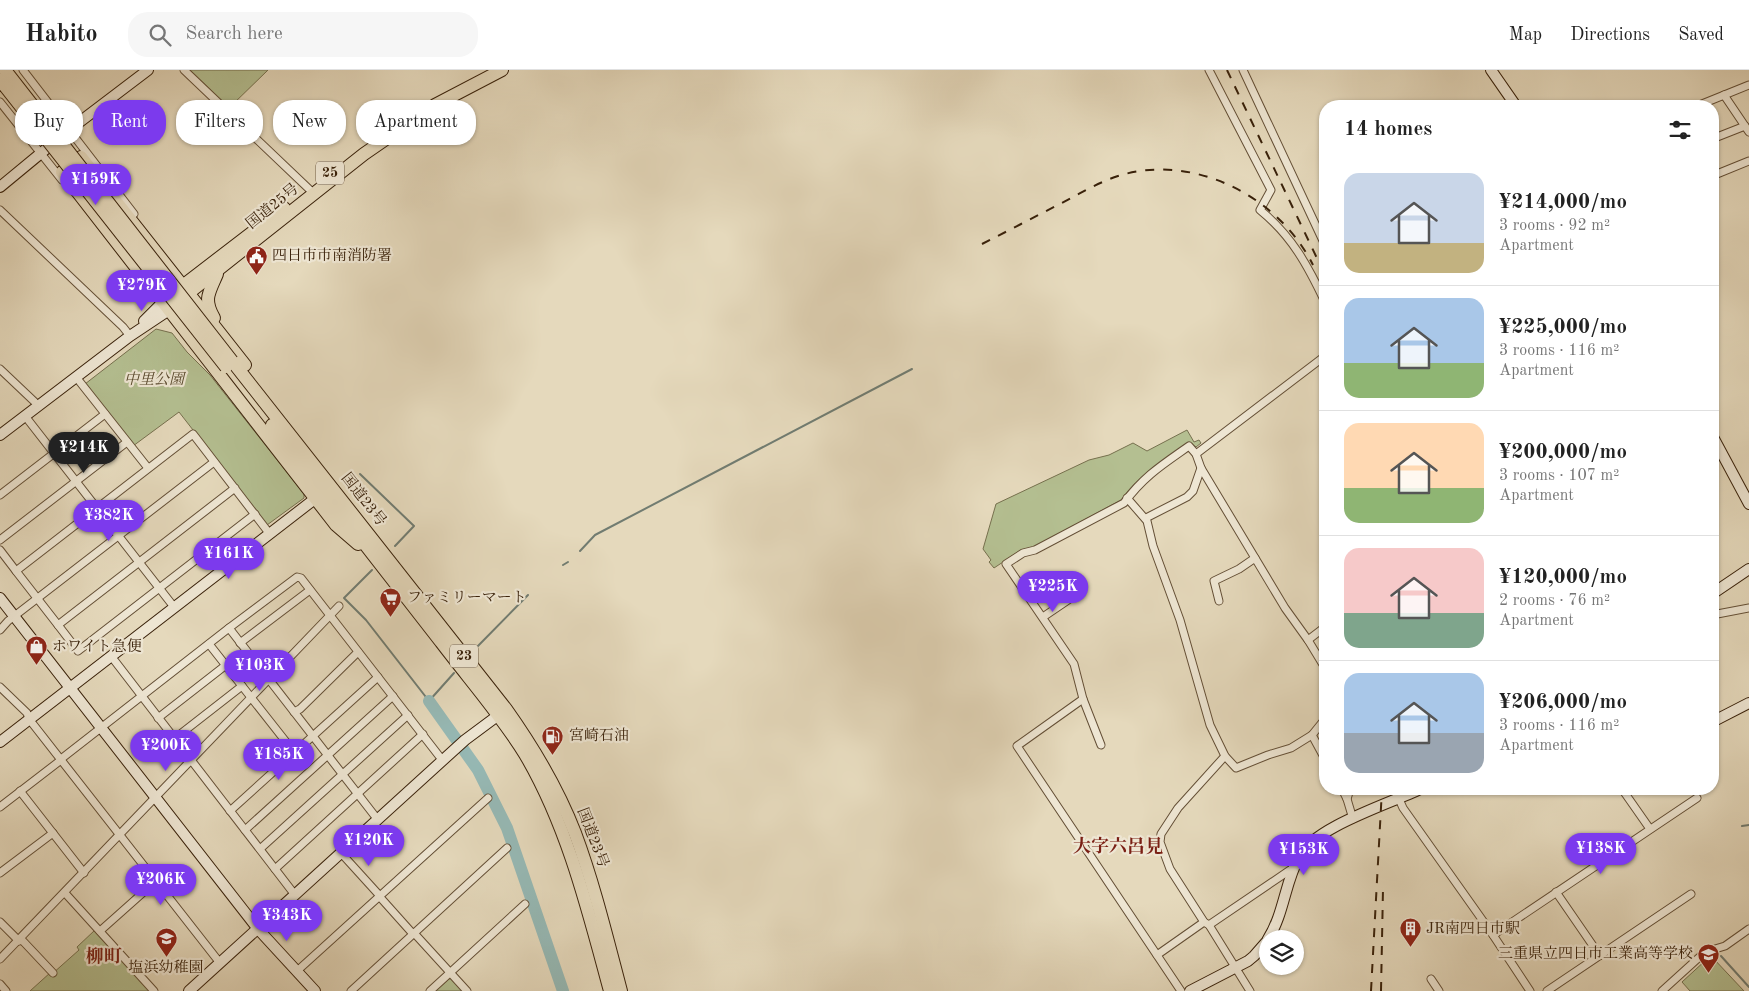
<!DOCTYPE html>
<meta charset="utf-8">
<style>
body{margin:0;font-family:"Old Standard TT","Noto Serif JP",serif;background:#f6f6f6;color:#222;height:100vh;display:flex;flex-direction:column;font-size:19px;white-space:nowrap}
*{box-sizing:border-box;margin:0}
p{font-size:16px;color:#767676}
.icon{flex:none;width:28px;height:28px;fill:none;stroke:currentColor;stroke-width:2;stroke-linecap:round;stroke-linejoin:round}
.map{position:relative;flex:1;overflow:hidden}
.details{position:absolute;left:1319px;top:30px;width:400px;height:695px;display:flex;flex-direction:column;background:#fff;border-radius:20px;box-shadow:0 1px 4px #0004}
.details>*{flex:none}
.top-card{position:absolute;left:15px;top:30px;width:475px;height:45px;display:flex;gap:10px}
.fabs{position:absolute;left:1259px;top:860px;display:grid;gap:10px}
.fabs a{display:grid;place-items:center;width:45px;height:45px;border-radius:50%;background:#fff;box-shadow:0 1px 4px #0004;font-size:25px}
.price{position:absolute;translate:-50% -42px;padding:0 11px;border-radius:18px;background:#7c3aed;color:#fff;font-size:16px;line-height:32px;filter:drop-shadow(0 1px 2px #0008)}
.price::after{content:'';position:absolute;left:50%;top:30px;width:15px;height:11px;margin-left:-8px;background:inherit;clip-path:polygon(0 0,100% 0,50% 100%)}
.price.on{background:#222;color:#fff}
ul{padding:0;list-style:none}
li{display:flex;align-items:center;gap:15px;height:125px;padding:0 25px}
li+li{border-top:1px solid #e0e0e0}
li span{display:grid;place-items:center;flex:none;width:140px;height:100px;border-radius:15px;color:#555}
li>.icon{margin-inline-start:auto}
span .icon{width:60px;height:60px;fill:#fffc;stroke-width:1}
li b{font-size:21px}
h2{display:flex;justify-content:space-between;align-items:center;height:60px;padding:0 25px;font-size:21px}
.chip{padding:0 18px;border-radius:20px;background:#fff;box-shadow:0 1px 4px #0004;font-size:18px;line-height:45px}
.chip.on{background:#7c3aed;color:#fff}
header{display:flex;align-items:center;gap:30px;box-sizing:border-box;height:70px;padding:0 25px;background:#fff;border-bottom:1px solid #e0e0e0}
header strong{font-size:24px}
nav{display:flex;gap:28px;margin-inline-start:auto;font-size:18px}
.search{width:350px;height:45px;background:#f6f6f6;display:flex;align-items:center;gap:12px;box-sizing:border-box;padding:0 18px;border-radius:20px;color:#767676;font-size:19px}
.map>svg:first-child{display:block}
.green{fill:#b4bf91;stroke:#76704e}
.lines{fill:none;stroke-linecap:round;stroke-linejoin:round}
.stream{stroke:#717c71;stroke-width:2}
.river{stroke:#96b9b5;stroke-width:12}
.street-casing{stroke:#644f36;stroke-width:9}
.secondary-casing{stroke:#39210a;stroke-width:12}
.highway-casing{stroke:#39210a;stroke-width:14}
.street{stroke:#eee6d3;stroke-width:7}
.secondary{stroke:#eee6d3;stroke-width:10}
.highway{stroke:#e5d9bc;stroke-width:12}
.rail{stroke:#39210a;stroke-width:2;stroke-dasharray:9 9;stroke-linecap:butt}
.highway-bridge-casing{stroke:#39210a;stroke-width:14;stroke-linecap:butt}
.highway-bridge{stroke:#e5d9bc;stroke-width:12}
.labels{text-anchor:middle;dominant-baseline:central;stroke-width:4.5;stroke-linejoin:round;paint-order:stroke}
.shield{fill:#eee6d3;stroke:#6f5c46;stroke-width:1}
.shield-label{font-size:14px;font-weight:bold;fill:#39210a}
.street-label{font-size:15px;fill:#39210a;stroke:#eee6d3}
.poi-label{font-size:15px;fill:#39210a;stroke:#eee6d3;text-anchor:start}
.park-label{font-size:15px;font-style:italic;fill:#58482c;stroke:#eee6d3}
.quarter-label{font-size:18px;font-weight:bold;fill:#7a1f14;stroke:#eee6d3}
</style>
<header>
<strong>Habito</strong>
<div class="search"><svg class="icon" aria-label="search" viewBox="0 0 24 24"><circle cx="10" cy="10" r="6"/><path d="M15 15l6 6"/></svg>Search here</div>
<nav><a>Map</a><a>Directions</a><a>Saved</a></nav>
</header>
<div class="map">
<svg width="1749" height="921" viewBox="0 0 1749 921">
<rect width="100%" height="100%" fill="#e5d9bc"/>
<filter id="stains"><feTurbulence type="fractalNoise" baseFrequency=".004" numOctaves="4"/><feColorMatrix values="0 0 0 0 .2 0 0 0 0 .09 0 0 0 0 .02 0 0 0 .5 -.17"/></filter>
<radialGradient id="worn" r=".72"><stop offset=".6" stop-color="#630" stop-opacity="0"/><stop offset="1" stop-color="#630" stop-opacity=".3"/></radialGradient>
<g class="green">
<polygon points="190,0 268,0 229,38"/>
<polygon points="156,259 172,263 187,282 210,305 304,424 304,428 267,455 179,342 133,376 85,314"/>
<path d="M 1187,360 L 1194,372 L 1199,370 L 1201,373 L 1196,377 L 1190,373 C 1165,390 1138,405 1121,430 L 1034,477 L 1021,480 L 994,498 L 989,492 L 991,490 L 983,479 L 996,434 L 1089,390 L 1109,385 L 1133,373 L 1147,381 Z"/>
<polygon points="95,860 151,921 30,921 51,902 52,904 79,880 77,877"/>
<polygon points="1713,888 1744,921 1690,921 1682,912 1707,889"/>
<polygon points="452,908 463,921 435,921 449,909"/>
</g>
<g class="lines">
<g class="stream">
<polyline points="360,404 414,456 395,476"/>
<polyline points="580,481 595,465 912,299"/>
<polyline points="563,495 568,492"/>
<polyline points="372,500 344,528 366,550 429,631 454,603"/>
<polyline points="474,580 528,525"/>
<polyline points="1742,756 1749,755"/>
<polyline points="1721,886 1749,917"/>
</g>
<polyline class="river" points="429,631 478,700 507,758 563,921"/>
<defs>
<g id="street">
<polyline points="23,0 134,144"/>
<polyline points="184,0 309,119"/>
<path d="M 1209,0 L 1271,120 L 1260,140 C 1292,166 1308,196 1325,232"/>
<polyline points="1243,0 1325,175"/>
<polyline points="1724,25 1749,62"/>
<polyline points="0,32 62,110"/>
<polyline points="1697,36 1749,15"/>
<polyline points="1712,69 1745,56"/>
<polyline points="1712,106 1749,91"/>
<polyline points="0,140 123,257 130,266"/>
<polyline points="0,299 39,336"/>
<polyline points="76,307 148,398"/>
<polyline points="25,346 174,537"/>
<polyline points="1196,384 1325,286"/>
<polyline points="235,418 58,555 16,501 193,364 269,463"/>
<polyline points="0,425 105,344"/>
<polyline points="1127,428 1147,451 1153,476 1180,550 1210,655 1225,686 1236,698 1268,685 1291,678 1312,665 1325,649"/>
<polyline points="1146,448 1187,427 1193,421 1201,398"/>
<polyline points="0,470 127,372"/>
<polyline points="0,480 16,501"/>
<polyline points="1219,531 1214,511 1239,499 1255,488"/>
<polyline points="1712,545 1749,538"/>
<polyline points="1043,547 1071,528"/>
<polyline points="58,555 78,581 255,444"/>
<polyline points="229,558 297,507 301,508 443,691"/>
<polyline points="0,560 8,551 214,392"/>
<polyline points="1308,570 1325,557"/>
<polyline points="240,573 310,520"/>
<polyline points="209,574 294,682"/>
<polyline points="111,586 295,825"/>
<polyline points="0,617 27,643 29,649 220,893"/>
<polyline points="1083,629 1101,675"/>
<polyline points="294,642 300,639 358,582"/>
<polyline points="158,648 226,595"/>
<polyline points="1312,665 1325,689"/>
<polyline points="174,669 242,616"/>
<polyline points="1225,686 1178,738 1161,764 1160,772 1170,799 1204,852 1209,855 1250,921"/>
<polyline points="61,689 229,558 378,750"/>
<polyline points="1342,719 1347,729"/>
<polyline points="1350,719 1347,729 1353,749"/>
<polyline points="1398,719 1399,729 1403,738 1493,865 1530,921"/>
<polyline points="1622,719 1650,759"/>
<polyline points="20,721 84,803"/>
<polyline points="0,737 61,690"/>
<polyline points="230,741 378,607"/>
<polyline points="245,760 393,626"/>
<polyline points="260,779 408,645"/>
<polyline points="341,783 380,826"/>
<polyline points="275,799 423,664"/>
<polyline points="0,803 53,763"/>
<polyline points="1556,822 1598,883 1601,885"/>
<polyline points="65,823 154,921"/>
<polyline points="379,826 413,864"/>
<polyline points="0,852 19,871"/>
<polyline points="1209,855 1293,798"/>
<polyline points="100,861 155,812"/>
<polyline points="414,863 467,921"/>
<polyline points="1493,865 1697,728"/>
<polyline points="21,869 53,903"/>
<polyline points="1157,885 1204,852"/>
<polyline points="0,889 339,536"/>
<polyline points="297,901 488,728"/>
<polyline points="1431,909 1439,921"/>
<polyline points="0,914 6,921"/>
<polyline points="351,921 507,778"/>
<polyline points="430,921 525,834"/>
<path d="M 1181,921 L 1017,676 L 1083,629 L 1074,594 L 1006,494 L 1023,483 L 1035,480 L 1124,433 C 1144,406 1162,395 1189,376 L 1196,384 L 1201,398 L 1285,538 L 1308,570 L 1325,598"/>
<polyline points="1547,921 1691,824"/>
<polyline points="1662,921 1705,882 1725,876 1749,859"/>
</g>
<g id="secondary">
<polyline points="1491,0 1516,36"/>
<polyline points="0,117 69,60 148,0"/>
<polyline points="144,251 163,232"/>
<polyline points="0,365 130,266 169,240"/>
<polyline points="1712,365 1749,434"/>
<polyline points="1712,524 1749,499"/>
<polyline points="0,528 258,859 315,921"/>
<polyline points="1712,652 1749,633"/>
<polyline points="0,672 316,428"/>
<path d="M 1268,869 C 1284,844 1285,812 1299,787 C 1314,757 1389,734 1420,719"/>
<polyline points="189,921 465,670 504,641"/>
<polyline points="1190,921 1248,891 1254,886 1268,870"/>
</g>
<g id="highway">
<polyline points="376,66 409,43"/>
<polyline points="81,87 245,295"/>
<polyline points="62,102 336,455 358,474"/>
<polyline points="176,221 284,138"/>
<polyline points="181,229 364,84 435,35 502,0"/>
<path d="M 214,248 C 203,229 209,223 217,204"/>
<path d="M 232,291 L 506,639 C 533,677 558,719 575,763 C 594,814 607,868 621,921"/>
<path d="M 272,355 C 329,428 385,500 441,572 C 469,609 501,645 525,684 C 568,757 588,840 610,921"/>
</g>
</defs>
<use href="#street" class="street-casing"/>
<use href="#secondary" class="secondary-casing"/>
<use href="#highway" class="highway-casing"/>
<use href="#street" class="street"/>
<use href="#secondary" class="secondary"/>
<use href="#highway" class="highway"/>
<g class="rail">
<polyline points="1227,0 1325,205"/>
<path d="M 982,174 C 1008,161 1034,147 1060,134 C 1079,124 1097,113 1118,106 C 1184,85 1259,117 1299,172 C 1304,179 1309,187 1313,195"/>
<polyline points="1371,921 1382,719"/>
<polyline points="1381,921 1383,819"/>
</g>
<defs>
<g id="highway-bridge">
<polyline points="5,0 232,291"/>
<polyline points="0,10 226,297"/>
</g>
</defs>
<use href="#highway-bridge" class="highway-bridge-casing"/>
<use href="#highway-bridge" class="highway-bridge"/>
</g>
<defs>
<symbol id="civic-pin" viewBox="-11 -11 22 30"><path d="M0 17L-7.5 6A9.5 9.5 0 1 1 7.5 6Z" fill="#8f2418" stroke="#eee6d3"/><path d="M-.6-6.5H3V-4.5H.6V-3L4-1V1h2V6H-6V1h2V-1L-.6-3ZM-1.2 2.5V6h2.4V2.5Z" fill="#fff"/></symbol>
<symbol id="supermarket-pin" viewBox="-11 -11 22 30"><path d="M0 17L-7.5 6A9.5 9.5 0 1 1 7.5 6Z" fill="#8f2418" stroke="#eee6d3"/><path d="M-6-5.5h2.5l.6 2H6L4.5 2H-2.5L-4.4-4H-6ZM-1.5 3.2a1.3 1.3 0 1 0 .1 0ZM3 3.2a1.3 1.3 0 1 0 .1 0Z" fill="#fff"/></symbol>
<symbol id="shop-pin" viewBox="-11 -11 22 30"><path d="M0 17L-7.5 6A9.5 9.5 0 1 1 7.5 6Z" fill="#8f2418" stroke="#eee6d3"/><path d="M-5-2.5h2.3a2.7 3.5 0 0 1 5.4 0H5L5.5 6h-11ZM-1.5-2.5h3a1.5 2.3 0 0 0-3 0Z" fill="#fff"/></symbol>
<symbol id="fuel-pin" viewBox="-11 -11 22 30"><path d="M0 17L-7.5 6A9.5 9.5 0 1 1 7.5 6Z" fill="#8f2418" stroke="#eee6d3"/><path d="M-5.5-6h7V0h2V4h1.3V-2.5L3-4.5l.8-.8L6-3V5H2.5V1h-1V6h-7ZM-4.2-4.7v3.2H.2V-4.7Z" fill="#fff"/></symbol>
<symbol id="building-pin" viewBox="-11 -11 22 30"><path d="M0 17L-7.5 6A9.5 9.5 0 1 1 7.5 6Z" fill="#8f2418" stroke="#eee6d3"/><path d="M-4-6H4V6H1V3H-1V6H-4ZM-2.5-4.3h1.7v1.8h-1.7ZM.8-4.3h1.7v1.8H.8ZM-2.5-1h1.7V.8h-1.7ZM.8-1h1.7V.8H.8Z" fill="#fff"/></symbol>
<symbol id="school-pin" viewBox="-11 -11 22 30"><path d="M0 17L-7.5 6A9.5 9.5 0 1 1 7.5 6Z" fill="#8f2418" stroke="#eee6d3"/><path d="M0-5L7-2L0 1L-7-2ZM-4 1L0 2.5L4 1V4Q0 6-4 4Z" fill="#fff"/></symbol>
</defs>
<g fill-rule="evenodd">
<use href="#civic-pin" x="244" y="174" width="25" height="34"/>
<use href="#supermarket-pin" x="378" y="516" width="25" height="34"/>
<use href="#shop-pin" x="24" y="564" width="25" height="34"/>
<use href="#fuel-pin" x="540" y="654" width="25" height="34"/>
<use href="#building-pin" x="1398" y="846" width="25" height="34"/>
<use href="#school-pin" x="154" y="856" width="25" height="34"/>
<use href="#school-pin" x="1696" y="872" width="25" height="34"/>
</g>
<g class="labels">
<g class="shield">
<rect x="316" y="91.5" width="28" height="23" rx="4"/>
<rect x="450" y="574.5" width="28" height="23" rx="4"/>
</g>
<g class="shield-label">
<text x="330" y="103">25</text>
<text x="464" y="586">23</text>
</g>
<g class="street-label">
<text transform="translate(273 137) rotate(-39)">国道25号</text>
<text transform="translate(363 430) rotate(52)">国道23号</text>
<text transform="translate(592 768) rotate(69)">国道23号</text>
</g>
<g class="poi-label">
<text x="272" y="186">四日市市南消防署</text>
<text x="407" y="528">ファミリーマート</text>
<text x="52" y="577">ホワイト急便</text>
<text x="569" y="666">宮崎石油</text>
<text x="1426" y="859">JR南四日市駅</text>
<text x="1693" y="884" text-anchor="end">三重県立四日市工業高等学校</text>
<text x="166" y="898" text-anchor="middle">塩浜幼稚園</text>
</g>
<g class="park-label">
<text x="154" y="310">中里公園</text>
</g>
<g class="quarter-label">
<text x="1118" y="777">大字六呂見</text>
<text x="104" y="887">柳町</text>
</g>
</g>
<rect width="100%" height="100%" filter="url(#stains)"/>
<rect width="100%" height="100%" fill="url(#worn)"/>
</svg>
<div class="fabs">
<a><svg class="icon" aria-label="layers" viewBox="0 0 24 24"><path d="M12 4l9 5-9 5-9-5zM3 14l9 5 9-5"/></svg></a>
</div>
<b class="price" style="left:96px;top:136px">¥159K</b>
<b class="price" style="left:142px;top:242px">¥279K</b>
<b class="price on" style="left:84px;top:404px">¥214K</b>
<b class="price" style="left:109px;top:472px">¥382K</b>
<b class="price" style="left:229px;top:510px">¥161K</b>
<b class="price" style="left:1053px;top:543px">¥225K</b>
<b class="price" style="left:260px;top:622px">¥103K</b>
<b class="price" style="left:166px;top:702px">¥200K</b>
<b class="price" style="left:279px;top:711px">¥185K</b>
<b class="price" style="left:369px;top:797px">¥120K</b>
<b class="price" style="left:1601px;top:805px">¥138K</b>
<b class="price" style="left:1304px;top:806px">¥153K</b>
<b class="price" style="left:161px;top:836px">¥206K</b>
<b class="price" style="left:287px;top:872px">¥343K</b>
<div class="top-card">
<a class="chip">Buy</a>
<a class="chip on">Rent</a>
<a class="chip">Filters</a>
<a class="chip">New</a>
<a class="chip">Apartment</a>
</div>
<section class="details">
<h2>14 homes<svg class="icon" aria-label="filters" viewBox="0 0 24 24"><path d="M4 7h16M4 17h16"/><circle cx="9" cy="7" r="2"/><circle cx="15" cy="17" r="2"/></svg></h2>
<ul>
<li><span style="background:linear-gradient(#c9d6e8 70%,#c2b280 0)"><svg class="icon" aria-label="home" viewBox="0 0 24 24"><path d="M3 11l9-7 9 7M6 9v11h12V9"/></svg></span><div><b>¥214,000/mo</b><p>3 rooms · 92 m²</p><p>Apartment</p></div></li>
<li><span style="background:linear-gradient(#a9c7e8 65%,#8fb573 0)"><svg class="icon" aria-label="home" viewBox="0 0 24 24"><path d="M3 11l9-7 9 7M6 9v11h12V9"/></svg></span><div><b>¥225,000/mo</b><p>3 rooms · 116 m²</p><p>Apartment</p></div></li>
<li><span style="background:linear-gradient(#ffd9b3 65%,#8fb573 0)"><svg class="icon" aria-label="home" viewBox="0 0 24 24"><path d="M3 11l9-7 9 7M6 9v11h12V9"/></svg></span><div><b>¥200,000/mo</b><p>3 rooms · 107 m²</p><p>Apartment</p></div></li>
<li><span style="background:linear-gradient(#f6c9c9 65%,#7fa58c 0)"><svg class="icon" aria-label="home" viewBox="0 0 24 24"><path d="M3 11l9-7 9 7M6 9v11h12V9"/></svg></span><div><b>¥120,000/mo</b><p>2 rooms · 76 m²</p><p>Apartment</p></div></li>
<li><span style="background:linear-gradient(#a9c7e8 60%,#9aa5b1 0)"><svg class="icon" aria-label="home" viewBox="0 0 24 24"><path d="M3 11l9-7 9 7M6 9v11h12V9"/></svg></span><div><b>¥206,000/mo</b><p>3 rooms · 116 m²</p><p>Apartment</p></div></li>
</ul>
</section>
</div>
